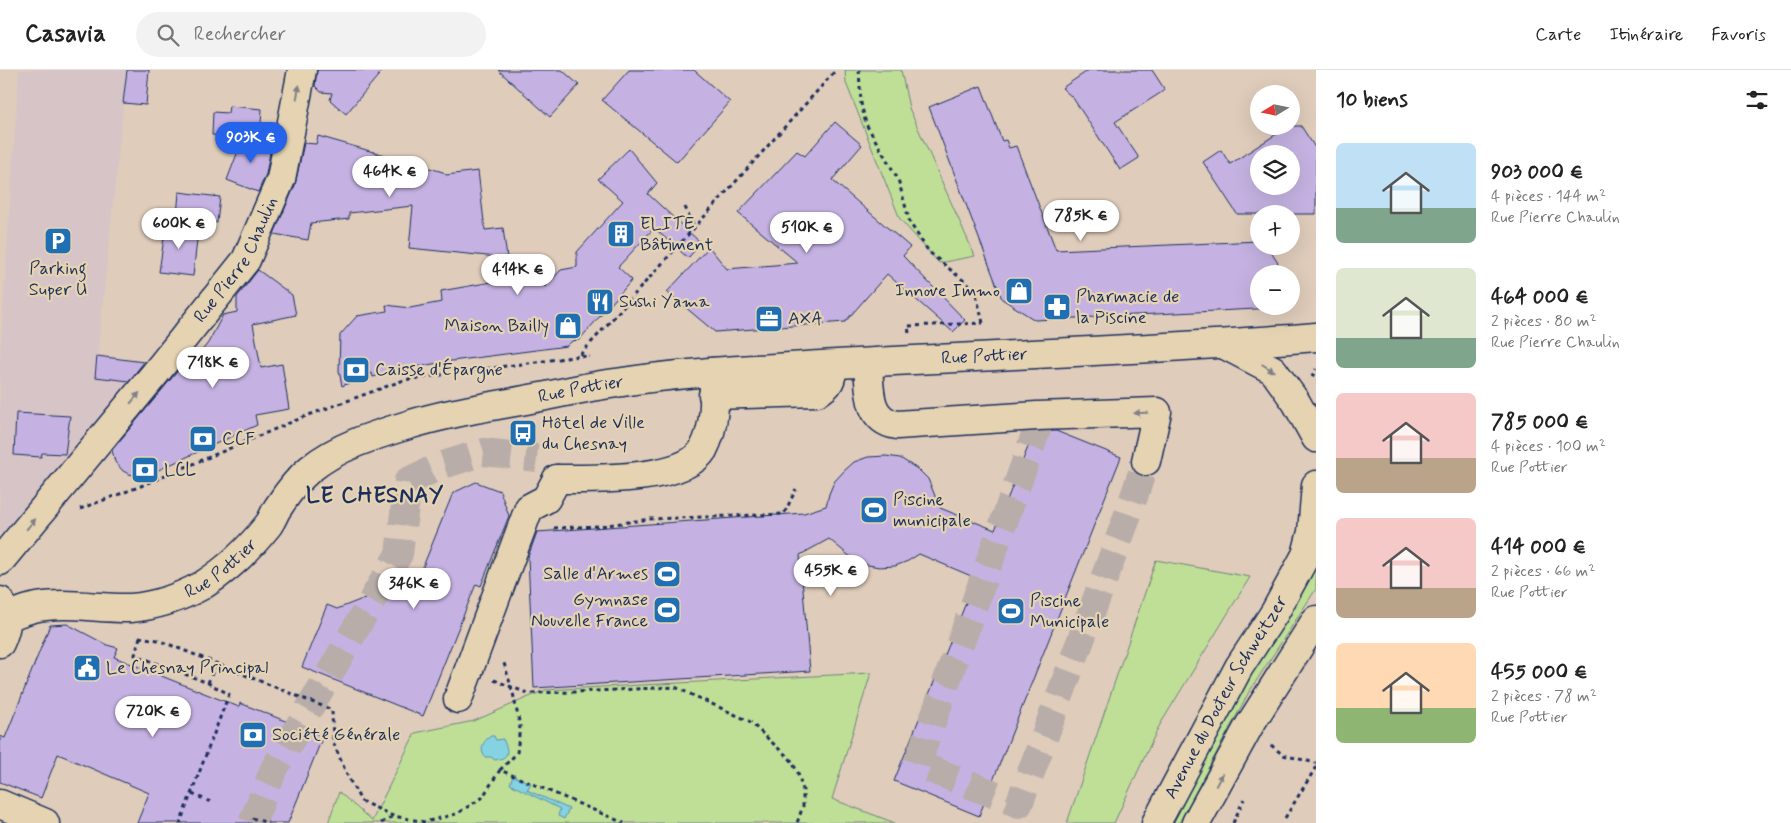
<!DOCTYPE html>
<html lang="fr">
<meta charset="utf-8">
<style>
body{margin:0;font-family:Mynerve,sans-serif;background:#f2f2f2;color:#222;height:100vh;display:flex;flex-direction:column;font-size:19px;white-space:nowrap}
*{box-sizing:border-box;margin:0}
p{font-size:16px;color:#767676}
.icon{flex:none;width:28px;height:28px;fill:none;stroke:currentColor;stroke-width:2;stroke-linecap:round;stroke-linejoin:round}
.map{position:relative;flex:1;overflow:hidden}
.details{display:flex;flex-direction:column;background:#fff;width:475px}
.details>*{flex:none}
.needle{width:32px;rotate:260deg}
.buttons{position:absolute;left:1250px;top:15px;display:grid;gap:10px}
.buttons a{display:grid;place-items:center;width:50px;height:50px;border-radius:50%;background:#fff;box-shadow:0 5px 20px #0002;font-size:25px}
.price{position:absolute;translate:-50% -42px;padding:0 11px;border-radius:18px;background:#fff;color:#222;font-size:16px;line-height:32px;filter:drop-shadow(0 1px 2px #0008)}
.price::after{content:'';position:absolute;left:50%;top:30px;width:15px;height:11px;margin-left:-8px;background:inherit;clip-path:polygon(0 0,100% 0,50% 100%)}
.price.selected{background:#2563eb;color:#fff}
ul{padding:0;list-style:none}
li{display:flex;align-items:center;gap:15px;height:125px;padding:0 20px}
li span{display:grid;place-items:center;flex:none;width:140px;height:100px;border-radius:8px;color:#555}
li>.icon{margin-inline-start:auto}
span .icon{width:60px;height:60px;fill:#fffc;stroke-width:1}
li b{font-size:21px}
h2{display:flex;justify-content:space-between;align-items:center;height:60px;padding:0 20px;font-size:21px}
header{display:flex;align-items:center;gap:30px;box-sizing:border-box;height:70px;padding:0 25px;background:#fff;border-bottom:1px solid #e0e0e0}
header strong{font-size:24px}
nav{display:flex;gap:28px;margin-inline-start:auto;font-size:18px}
.search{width:350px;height:45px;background:#f2f2f2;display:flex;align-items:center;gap:12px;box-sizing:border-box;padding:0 18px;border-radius:28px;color:#767676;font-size:19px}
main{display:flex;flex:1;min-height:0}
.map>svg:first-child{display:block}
.built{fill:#d7c4c7}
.green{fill:#bfde96;stroke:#6d867a}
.water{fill:#84d2e2;stroke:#5a91ad}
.building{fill:#c5b2e2;stroke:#1b2f5e;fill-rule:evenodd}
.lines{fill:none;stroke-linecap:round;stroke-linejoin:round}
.minor-tunnel{stroke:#b8ada8;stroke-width:28;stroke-dasharray:28 14;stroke-linecap:butt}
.minor-casing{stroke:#1b2f5e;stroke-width:31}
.major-casing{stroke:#1b2f5e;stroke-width:31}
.path{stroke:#1b2f5e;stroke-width:3;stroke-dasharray:4 4;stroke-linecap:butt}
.minor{stroke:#e5d3b1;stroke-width:28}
.major{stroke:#e5d3b1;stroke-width:28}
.oneway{fill:#808188}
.labels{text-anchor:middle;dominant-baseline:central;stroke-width:4.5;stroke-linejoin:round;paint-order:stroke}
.poi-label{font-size:18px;fill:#1b2f5e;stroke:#e5d3b1;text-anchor:start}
.street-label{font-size:18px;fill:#1b2f5e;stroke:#e5d3b1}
.district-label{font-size:22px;font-weight:bold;letter-spacing:1px;fill:#1b2f5e;stroke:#e5d3b1}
</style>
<header>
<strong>Casavia</strong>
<div class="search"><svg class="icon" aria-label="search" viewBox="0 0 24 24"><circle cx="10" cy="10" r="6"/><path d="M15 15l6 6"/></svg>Rechercher</div>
<nav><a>Carte</a><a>Itinéraire</a><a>Favoris</a></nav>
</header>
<main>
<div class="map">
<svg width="1316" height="753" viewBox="0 0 1316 753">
<rect width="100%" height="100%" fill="#dfccbb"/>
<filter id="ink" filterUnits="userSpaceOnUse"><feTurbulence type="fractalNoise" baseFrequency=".02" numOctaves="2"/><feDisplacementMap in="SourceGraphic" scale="10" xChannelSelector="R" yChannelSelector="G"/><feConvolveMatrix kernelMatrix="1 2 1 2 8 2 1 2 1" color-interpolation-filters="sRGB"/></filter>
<g filter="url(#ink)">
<polygon class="built" points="19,0 127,0 95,307 135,311 0,473 0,285"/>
<g class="green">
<polygon points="845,0 901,0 909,38 975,186 939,193 900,149 846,13"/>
<polygon points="1316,485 1316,519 1249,622 1179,753 1169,753"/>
<polygon points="1156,490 1250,507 1158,658 1114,753 1067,753"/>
<polygon points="871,603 832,729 895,753 328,753 339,722 372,751 415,663 474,651 545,620"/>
</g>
<g class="water">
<path d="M 491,666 L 494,666 L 496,670 L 503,669 C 508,680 511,688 495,690 L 491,687 L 485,687 C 479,679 483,671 491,666 Z"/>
<polygon points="513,706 531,713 527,720 569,739 564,749 558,746 560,739 510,714"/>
</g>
<g class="building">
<polygon points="127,0 149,0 146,35 123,33"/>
<polygon points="317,0 383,0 346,44 330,30 332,23 321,22 315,16"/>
<polygon points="498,0 562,0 579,15 550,47"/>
<polygon points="629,0 694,0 730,32 677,92 602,30"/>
<polygon points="1089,0 1152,0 1165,20 1115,52 1139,88 1120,100 1073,28 1062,18"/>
<polygon points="981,16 1002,71 1006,70 1009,78 1016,76 1056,180 1259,171 1259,176 1267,176 1285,204 1259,204 1259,236 1276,236 1276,238 1035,250 1002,229 929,37"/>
<polygon points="229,36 262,39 260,69 212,65 213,42 228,43"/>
<polygon points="835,52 862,75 832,110 910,177 903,186 965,250 953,262 887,204 845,252 715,262 667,222 709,177 727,199 798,193 738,143 797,81 805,86"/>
<path d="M 1289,56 L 1301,56 L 1316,79 L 1316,144 L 1237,144 L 1203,92 L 1221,80 L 1230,94 ZM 1259,84 L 1291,84 L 1291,116 L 1259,116 Z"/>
<polygon points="318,66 443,102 446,105 478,101 485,160 503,158 507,188 409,178 413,136 349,143 349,149 311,153 308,170 274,164 295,115 304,73 316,74"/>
<polygon points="243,68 272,71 266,104 258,122 227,110"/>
<polygon points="629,79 657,113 648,124 701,173 688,188 654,158 618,197 632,210 579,270 572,271 567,276 444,292 399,300 373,307 372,303 342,316 339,301 340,265 357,246 387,241 386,235 410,238 442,232 441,221 543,203 545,217 561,200 577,197 577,182 623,131 598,109"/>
<polygon points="179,122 220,127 217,153 177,146"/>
<polygon points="176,147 198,161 193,206 159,202 165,161 175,162"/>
<polygon points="258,200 292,225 296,245 253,254 261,298 282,294 289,339 255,345 257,355 143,407 129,404 123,401 115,392 112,380 181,297 188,298 208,273 223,245 237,242 237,227"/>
<polygon points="97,286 144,292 129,311 95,307"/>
<polygon points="16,343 70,346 65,384 42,383 41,387 14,385"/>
<polygon points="1056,361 1121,387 979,746 894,711 976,508 919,484 908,491 895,496 879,497 863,494 853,489 829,469 800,485 810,601 534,618 528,487 537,462 804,443 826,436 829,424 834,412 844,401 854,392 868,387 886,386 900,388 919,400 928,409 940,438 995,460 1034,362"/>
<polygon points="476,412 500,421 509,446 481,516 476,514 423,646 302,597 327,535 337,539 408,511 412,502 422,499 453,423"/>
<polygon points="67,554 107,575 118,578 114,587 239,637 240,633 323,666 288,753 137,753 149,723 58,684 41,728 0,712 0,666 5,668 50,555"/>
</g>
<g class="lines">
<g class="minor-tunnel">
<polyline points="1040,351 917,694 1019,734 1125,453 1146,391"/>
<polyline points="252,753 274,699 399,484 408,411 440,396 484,382 537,388"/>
</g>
<defs>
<g id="minor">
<polyline points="1225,275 1273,300 1296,332 1316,368"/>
<path d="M 868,293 C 870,317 866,350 897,355 L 1037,346 L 1157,342 L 1146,391"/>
<path d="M 713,325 L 817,322 C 830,316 832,308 833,295"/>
<path d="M 557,409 C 591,409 683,412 703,380 C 716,356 715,328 713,302"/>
<path id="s1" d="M 0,491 L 154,305 L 246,190 L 281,109 L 302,0"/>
<path d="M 0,531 C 9,547 7,558 0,573"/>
<path id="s2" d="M 7,547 C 16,544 24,540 33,538 C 65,531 99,539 131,538 C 155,536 181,527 203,515 C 228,499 251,477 269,454 C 273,448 275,441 279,436 C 288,422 298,409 310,399 C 337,377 372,366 405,356 C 449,342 495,336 541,327 C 566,322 591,316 616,313 C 689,301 763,299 837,294 C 997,285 1157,280 1316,267"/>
<polyline points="458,629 529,438 546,429 557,409"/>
<polyline points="0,734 45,753"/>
</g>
<g id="major">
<path id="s3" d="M 1156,753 L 1239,597 L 1275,542 L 1306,485 L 1312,462 L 1316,415"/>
<polyline points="1196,753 1249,656 1316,550"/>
</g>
</defs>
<use href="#minor" class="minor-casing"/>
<use href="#major" class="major-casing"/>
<g class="path">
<polyline points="859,0 861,33 866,54 898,109 910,153 929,182 975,220 983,253"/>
<polyline points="685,137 694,157"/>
<polyline points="909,263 908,256 983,253"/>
<polyline points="580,285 836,0"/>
<polyline points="1312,307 1316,299"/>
<polyline points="80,439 141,416 306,346 404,310 580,286 590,287"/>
<polyline points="554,458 600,456 650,449 784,444 796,419"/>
<polyline points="139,567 158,570 332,640 333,672 348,707 361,731 393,746 425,752 456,744 482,728 500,700 624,753"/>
<polyline points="140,567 135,585 208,613 229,624 180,753"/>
<polyline points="494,610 527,623 576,622 675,617 749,651 791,690 798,703 803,720 803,736 797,753"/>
<polyline points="208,613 216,593"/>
<polyline points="1271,675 1283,685 1316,693"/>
<polyline points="500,700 517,683 520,656 513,623 503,590"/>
<polyline points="192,724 213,733"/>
<polyline points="252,748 268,753"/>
<polyline points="1285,748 1316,697"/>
<polyline points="381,753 392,747"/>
<polyline points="1233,753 1244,729"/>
</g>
<use href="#minor" class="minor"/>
<use href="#major" class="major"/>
</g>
<defs><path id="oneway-solid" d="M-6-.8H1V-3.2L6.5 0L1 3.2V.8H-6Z" transform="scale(1.25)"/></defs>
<g class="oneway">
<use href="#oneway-solid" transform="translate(298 22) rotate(-79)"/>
<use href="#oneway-solid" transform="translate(1268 298) rotate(32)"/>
<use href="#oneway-solid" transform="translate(135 328) rotate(-50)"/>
<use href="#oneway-solid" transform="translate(1141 343) rotate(178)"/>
<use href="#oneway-solid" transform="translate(31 454) rotate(-50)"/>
<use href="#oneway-solid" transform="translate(1219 710) rotate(-62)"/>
</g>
</g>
<defs>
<symbol id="building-square" viewBox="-11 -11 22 22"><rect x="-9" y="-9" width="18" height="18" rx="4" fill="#1f6fb2" stroke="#e5d3b1"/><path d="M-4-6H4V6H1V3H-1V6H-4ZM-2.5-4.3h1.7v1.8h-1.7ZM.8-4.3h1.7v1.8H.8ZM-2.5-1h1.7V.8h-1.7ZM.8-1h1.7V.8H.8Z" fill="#fff"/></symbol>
<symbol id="parking-square" viewBox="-11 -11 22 22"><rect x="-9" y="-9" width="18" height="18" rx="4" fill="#1f6fb2" stroke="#e5d3b1"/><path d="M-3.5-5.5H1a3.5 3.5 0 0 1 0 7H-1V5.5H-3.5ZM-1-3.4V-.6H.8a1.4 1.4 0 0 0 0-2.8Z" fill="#fff"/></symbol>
<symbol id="shop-square" viewBox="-11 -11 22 22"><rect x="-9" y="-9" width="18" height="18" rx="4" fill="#1f6fb2" stroke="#e5d3b1"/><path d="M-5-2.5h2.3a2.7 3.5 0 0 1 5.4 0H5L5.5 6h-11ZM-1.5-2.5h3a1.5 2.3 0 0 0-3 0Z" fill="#fff"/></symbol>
<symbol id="restaurant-square" viewBox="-11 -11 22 22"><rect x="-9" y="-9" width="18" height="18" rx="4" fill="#1f6fb2" stroke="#e5d3b1"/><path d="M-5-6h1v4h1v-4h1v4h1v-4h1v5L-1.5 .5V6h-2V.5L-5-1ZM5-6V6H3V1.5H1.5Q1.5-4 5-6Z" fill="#fff"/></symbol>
<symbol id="pharmacy-square" viewBox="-11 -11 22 22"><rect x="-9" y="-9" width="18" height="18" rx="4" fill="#1f6fb2" stroke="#e5d3b1"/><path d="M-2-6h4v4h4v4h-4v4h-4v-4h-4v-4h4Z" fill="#fff"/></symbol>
<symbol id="office-square" viewBox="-11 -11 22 22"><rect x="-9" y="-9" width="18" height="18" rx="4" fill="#1f6fb2" stroke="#e5d3b1"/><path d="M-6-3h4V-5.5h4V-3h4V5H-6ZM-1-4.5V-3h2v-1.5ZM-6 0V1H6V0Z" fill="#fff"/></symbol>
<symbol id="bank-square" viewBox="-11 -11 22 22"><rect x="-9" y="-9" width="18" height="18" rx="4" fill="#1f6fb2" stroke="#e5d3b1"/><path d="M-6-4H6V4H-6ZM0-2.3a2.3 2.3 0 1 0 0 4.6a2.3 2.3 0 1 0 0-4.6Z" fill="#fff"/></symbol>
<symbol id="bus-square" viewBox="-11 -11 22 22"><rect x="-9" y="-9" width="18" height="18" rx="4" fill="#1f6fb2" stroke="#e5d3b1"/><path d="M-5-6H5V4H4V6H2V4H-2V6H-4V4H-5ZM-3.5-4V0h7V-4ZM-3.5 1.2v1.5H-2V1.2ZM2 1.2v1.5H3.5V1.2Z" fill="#fff"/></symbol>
<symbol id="stadium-square" viewBox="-11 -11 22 22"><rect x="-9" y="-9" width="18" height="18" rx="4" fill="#1f6fb2" stroke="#e5d3b1"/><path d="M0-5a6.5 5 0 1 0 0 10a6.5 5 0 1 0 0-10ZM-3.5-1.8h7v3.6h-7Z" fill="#fff"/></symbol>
<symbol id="civic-square" viewBox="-11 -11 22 22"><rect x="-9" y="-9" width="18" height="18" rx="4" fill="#1f6fb2" stroke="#e5d3b1"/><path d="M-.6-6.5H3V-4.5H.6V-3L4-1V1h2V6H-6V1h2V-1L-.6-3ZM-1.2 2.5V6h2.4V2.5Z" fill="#fff"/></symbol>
</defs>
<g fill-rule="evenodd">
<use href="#building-square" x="605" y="148" width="32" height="32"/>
<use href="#parking-square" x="42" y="155" width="32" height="32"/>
<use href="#shop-square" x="1003" y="205" width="32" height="32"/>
<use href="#restaurant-square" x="584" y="216" width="32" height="32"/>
<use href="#pharmacy-square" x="1041" y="221" width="32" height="32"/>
<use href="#office-square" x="753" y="233" width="32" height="32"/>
<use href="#shop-square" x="552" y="240" width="32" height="32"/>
<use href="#bank-square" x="340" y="284" width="32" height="32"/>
<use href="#bus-square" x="507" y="347" width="32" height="32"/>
<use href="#bank-square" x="187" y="353" width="32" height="32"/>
<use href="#bank-square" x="129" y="384" width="32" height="32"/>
<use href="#stadium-square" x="858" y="424" width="32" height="32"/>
<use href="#stadium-square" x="651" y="488" width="32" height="32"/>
<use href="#stadium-square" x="651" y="524" width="32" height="32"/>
<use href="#stadium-square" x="995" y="525" width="32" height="32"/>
<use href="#civic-square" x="71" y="582" width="32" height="32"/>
<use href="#bank-square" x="237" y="649" width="32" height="32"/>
</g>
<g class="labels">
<g class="poi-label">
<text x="640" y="154">ELITE<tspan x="640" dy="21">Bâtiment</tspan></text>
<text x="58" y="199" text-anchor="middle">Parking<tspan x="58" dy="21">Super U</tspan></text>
<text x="1000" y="221" text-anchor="end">Innove Immo</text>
<text x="1076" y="227">Pharmacie de<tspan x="1076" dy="21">la Piscine</tspan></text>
<text x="619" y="232">Sushi Yama</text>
<text x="788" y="249">AXA</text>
<text x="549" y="256" text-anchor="end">Maison Bailly</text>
<text x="375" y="300">Caisse d'Épargne</text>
<text x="542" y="353">Hôtel de Ville<tspan x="542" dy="21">du Chesnay</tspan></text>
<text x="222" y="369">CCF</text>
<text x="164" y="400">LCL</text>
<text x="893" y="430">Piscine<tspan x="893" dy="21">municipale</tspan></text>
<text x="648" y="504" text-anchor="end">Salle d'Armes</text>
<text x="648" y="530" text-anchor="end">Gymnase<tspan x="648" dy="21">Nouvelle France</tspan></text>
<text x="1030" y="531">Piscine<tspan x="1030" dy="21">Municipale</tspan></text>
<text x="106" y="598">Le Chesnay Principal</text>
<text x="272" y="665">Société Générale</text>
</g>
<g class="street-label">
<text stroke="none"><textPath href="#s1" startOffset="384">Rue Pierre Chaulin</textPath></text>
<text stroke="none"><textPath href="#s2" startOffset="1051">Rue Pottier</textPath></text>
<text stroke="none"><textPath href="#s2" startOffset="646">Rue Pottier</textPath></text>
<text stroke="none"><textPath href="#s2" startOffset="226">Rue Pottier</textPath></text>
<text stroke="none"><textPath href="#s3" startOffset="144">Avenue du Docteur Schweitzer</textPath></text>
</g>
<g class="district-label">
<text x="375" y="426">LE CHESNAY</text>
</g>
</g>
</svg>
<div class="buttons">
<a><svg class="needle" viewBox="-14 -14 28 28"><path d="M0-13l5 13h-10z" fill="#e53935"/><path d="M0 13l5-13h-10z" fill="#767676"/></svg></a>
<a><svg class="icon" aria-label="layers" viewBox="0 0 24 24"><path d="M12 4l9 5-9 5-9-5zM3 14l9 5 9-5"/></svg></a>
<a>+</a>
<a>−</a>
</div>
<b class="price selected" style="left:251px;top:94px">903K €</b>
<b class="price" style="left:390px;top:128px">464K €</b>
<b class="price" style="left:1081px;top:172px">785K €</b>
<b class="price" style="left:179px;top:180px">600K €</b>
<b class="price" style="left:807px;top:184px">510K €</b>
<b class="price" style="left:518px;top:226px">414K €</b>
<b class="price" style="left:213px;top:319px">718K €</b>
<b class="price" style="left:831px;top:527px">455K €</b>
<b class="price" style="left:414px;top:540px">346K €</b>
<b class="price" style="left:153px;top:668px">720K €</b>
</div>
<section class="details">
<h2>10 biens<svg class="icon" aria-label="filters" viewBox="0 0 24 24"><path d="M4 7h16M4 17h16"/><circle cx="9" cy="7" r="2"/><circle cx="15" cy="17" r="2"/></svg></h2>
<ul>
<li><span style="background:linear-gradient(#bfe0f5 65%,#7fa58c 0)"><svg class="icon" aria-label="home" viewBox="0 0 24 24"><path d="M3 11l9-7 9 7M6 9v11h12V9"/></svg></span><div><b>903 000 €</b><p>4 pièces · 144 m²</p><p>Rue Pierre Chaulin</p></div></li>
<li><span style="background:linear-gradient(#dfe7d0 70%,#7fa58c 0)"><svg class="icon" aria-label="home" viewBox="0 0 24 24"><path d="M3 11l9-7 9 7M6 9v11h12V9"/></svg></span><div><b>464 000 €</b><p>2 pièces · 80 m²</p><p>Rue Pierre Chaulin</p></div></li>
<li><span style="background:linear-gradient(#f6c9c9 65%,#b9a48a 0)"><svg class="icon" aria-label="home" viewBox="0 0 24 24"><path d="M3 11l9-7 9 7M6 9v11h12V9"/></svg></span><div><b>785 000 €</b><p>4 pièces · 100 m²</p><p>Rue Pottier</p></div></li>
<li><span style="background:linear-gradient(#f6c9c9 70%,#b9a48a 0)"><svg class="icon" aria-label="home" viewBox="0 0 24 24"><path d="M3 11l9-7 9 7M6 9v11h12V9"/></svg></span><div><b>414 000 €</b><p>2 pièces · 66 m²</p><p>Rue Pottier</p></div></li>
<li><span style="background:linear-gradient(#ffd9b3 65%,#8fb573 0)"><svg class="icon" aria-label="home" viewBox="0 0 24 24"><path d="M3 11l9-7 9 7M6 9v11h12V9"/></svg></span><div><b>455 000 €</b><p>2 pièces · 78 m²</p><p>Rue Pottier</p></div></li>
</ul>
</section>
</main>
